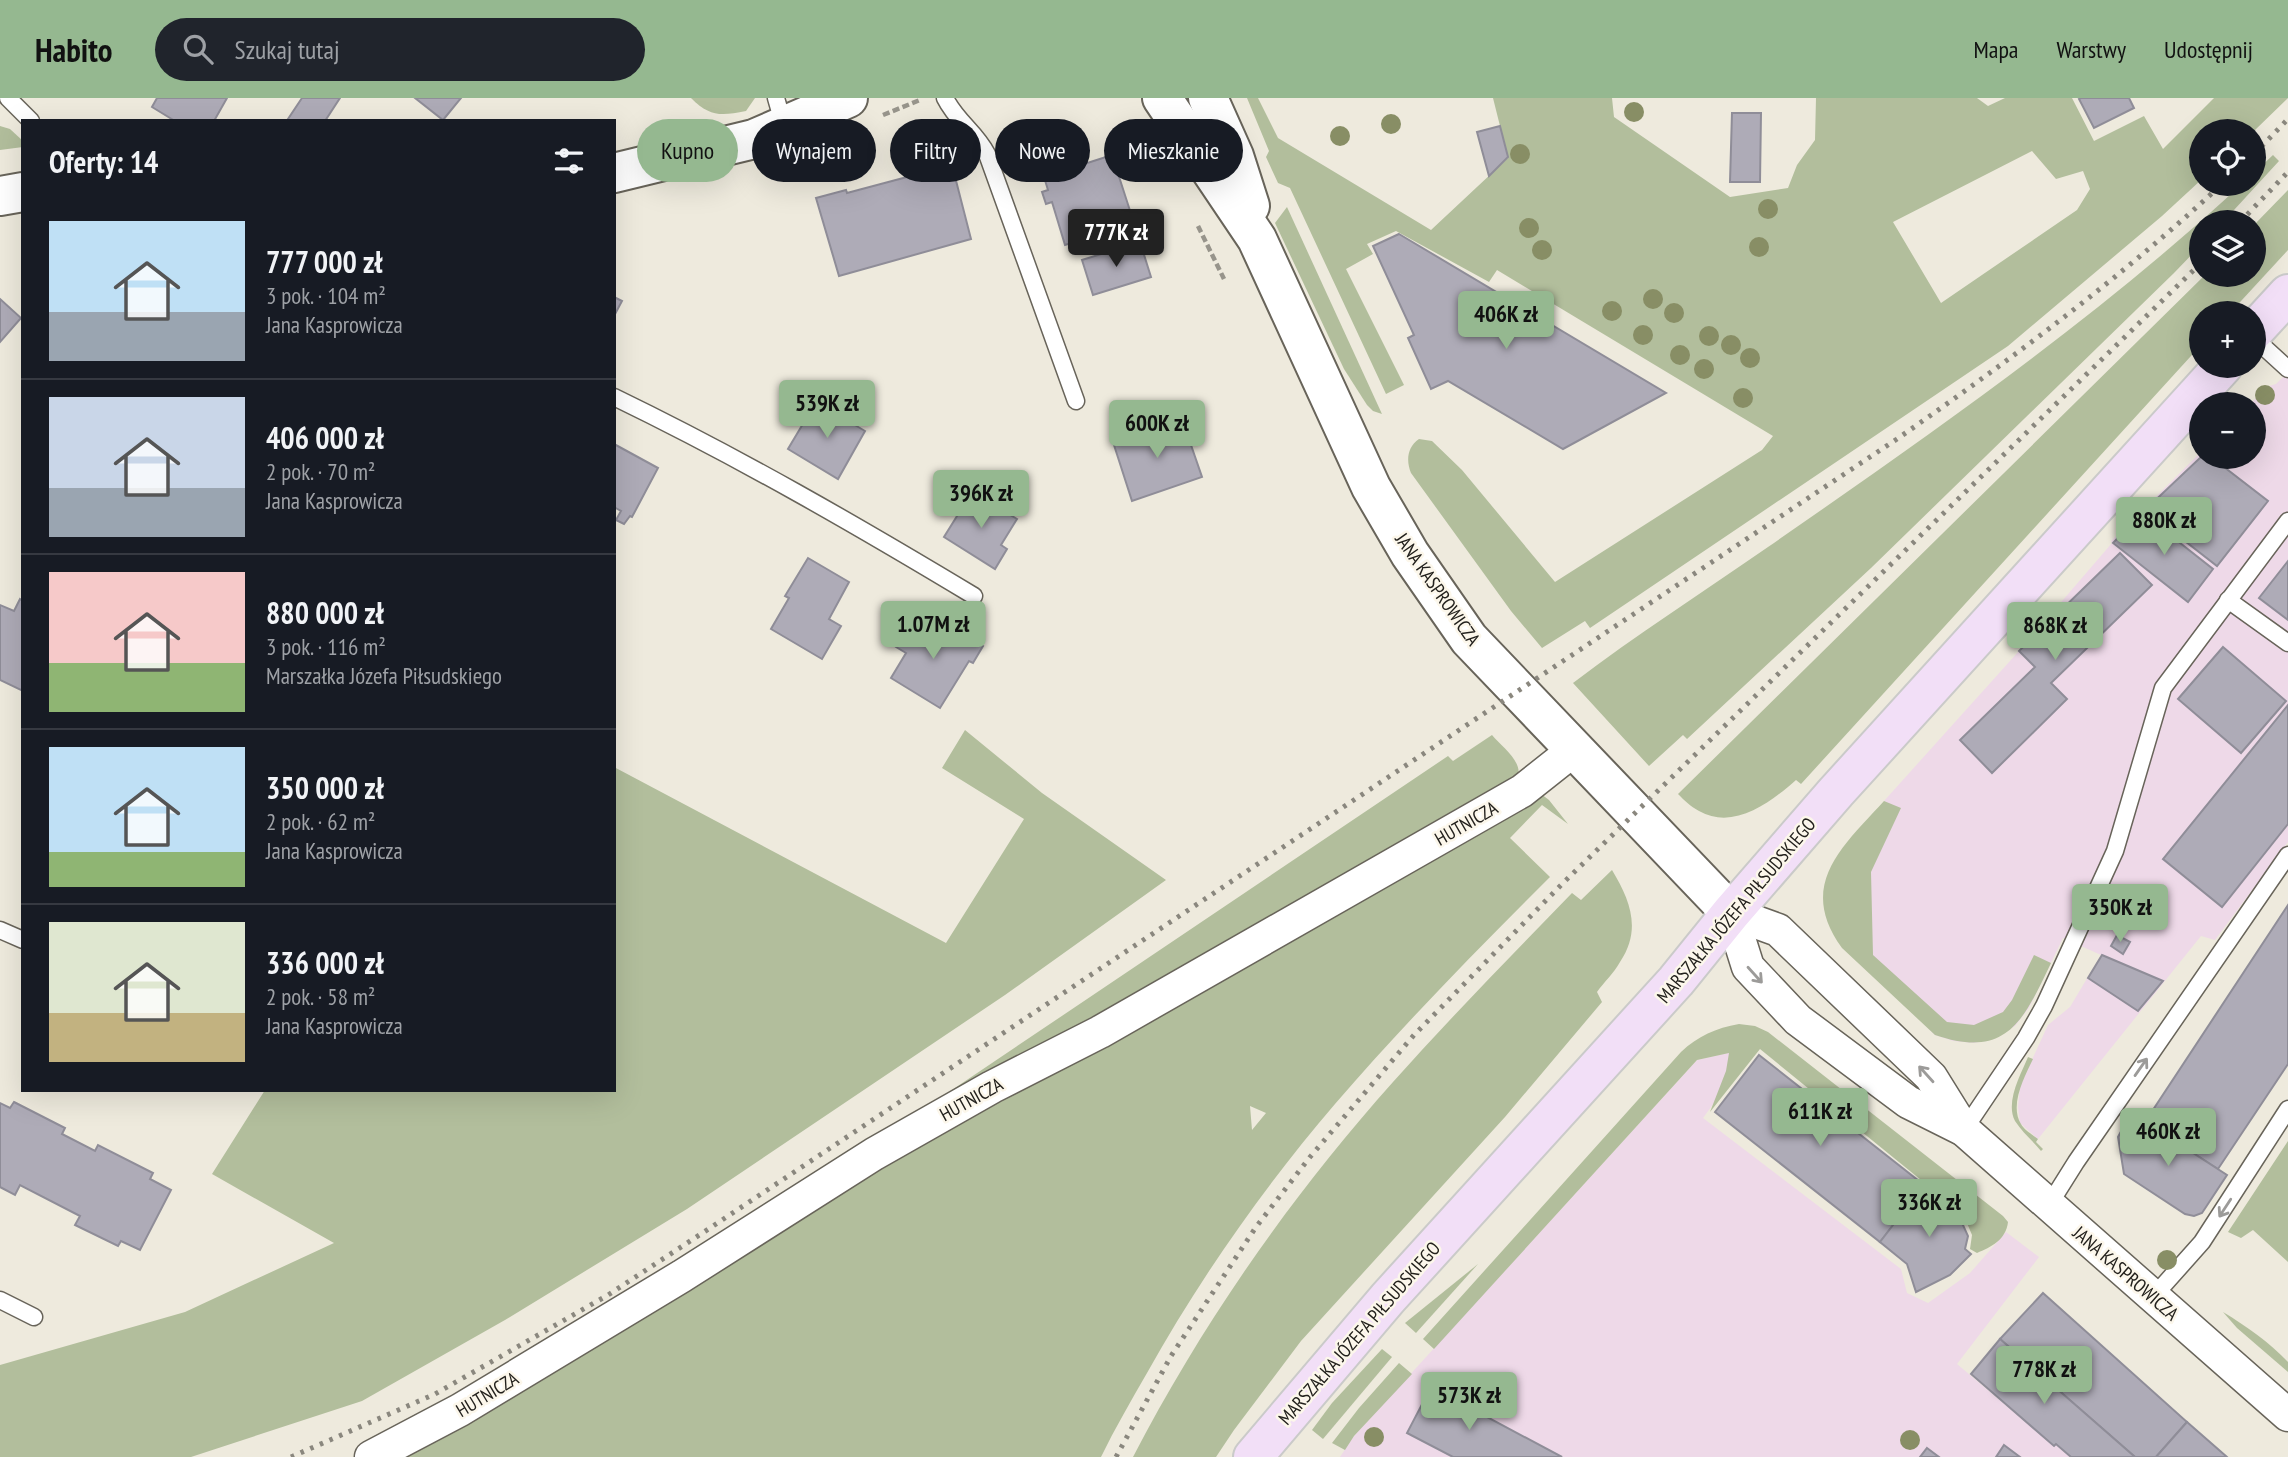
<!DOCTYPE html>
<html lang="pl">
<meta charset="utf-8">
<style>
body{margin:0;font-family:"PT Sans Narrow",sans-serif;background:#20242c;color:#f1f3f6;height:100vh;display:flex;flex-direction:column;font-size:26px;white-space:nowrap}
*{box-sizing:border-box;margin:0}
p{font-size:23px;color:#9ea1a6}
.icon{flex:none;width:38px;height:38px;fill:none;stroke:currentColor;stroke-width:2;stroke-linecap:round;stroke-linejoin:round}
.map{position:relative;flex:1;overflow:hidden}
.panel{position:absolute;left:21px;top:21px;width:595px;height:973px;display:flex;flex-direction:column;background:#171b24;border-radius:0px;box-shadow:0 7px 28px #0002}
.panel>*{flex:none}
.top-card{position:absolute;left:637px;top:21px;width:665px;height:63px;display:flex;gap:14px}
.tools{position:absolute;left:2189px;top:21px;display:grid;gap:14px}
.tools a{display:grid;place-items:center;width:77px;height:77px;border-radius:50%;background:#171b24;box-shadow:0 7px 28px #0002;font-size:35px}
.price{position:absolute;translate:-50% -60px;padding:0 16px;border-radius:7px;background:#95b890;color:#111;font-size:23px;line-height:46px;filter:drop-shadow(0 2px 4px #0008)}
.price::after{content:'';position:absolute;left:50%;top:42px;width:21px;height:16px;margin-left:-10px;background:inherit;clip-path:polygon(0 0,100% 0,50% 100%)}
.price.selected{background:#222;color:#fff}
ul{padding:0;list-style:none}
li{display:flex;align-items:center;gap:21px;height:175px;padding:0 28px}
li+li{border-top:2px solid #363941}
li span{display:grid;place-items:center;flex:none;width:196px;height:140px;border-radius:0px;color:#555}
li>.icon{margin-inline-start:auto}
span .icon{width:84px;height:84px;fill:#fffc;stroke-width:1}
li b{font-size:30px}
h2{display:flex;justify-content:space-between;align-items:center;height:84px;padding:0 28px;font-size:30px}
.pill{padding:0 24px;border-radius:32px;background:#171b24;box-shadow:0 7px 28px #0002;font-size:24px;line-height:63px}
.pill.selected{background:#95b890;color:#111}
header{display:flex;align-items:center;gap:42px;box-sizing:border-box;height:98px;padding:0 35px;background:#95b890;color:#111}
header strong{font-size:33px}
nav{display:flex;gap:38px;margin-inline-start:auto;font-size:24px}
.search{width:490px;height:63px;background:#20242c;display:flex;align-items:center;gap:18px;box-sizing:border-box;padding:0 24px;border-radius:38px;color:#9ea1a6;font-size:26px}
.map>svg:first-child{display:block}
.industrial{fill:#eed9e8}
.green{fill:#b2be9c;fill-rule:evenodd}
.building{fill:#aeabb7;stroke:#8f8d98;stroke-width:2}
.lines{fill:none;stroke-linecap:round;stroke-linejoin:round}
.service-casing{stroke:#68645a;stroke-width:19}
.minor-casing{stroke:#68645a;stroke-width:35}
.tertiary-casing{stroke:#68645a;stroke-width:42}
.secondary-casing{stroke:#68645a;stroke-width:42}
.primary-casing{stroke:#cacac9;stroke-width:42}
.path{stroke:#97948b;stroke-width:4.5;stroke-dasharray:7 3.5;stroke-linecap:butt}
.service{stroke:#fff;stroke-width:16}
.minor{stroke:#fff;stroke-width:32}
.tertiary{stroke:#fff;stroke-width:38}
.secondary{stroke:#fff;stroke-width:38}
.primary{stroke:#f2dff7;stroke-width:38}
.rail{stroke:#8a877e;stroke-width:5;stroke-dasharray:3.5 7;stroke-linecap:butt}
.tree{fill:#888e65}
.oneway{stroke:#9c9b99}
.labels{text-anchor:middle;dominant-baseline:central;stroke-width:5;stroke-linejoin:round;paint-order:stroke}
.street-label{font-size:19px;fill:#23211d;stroke:#fcf7eb}
</style>
<header>
<strong>Habito</strong>
<div class="search"><svg class="icon" aria-label="search" viewBox="0 0 24 24"><circle cx="10" cy="10" r="6"/><path d="M15 15l6 6"/></svg>Szukaj tutaj</div>
<nav><a>Mapa</a><a>Warstwy</a><a>Udostępnij</a></nav>
</header>
<div class="map">
<svg width="2288" height="1359" viewBox="0 0 2288 1359">
<rect width="100%" height="100%" fill="#eeeadd"/>
<g class="industrial">
<polygon points="2288,274 2288,744 2215,842 2201,838 2038,1041 2020,1025 2018,1009 2020,988 2048,927 2070,909 2101,857 2063,840 2029,910 2015,928 1993,941 1974,945 1953,943 1935,937 1845,848 1888,705 1884,703 2019,553 2112,445 2111,443 2201,354 2202,359 2254,359 2254,306 2250,306 2269,288 2276,286"/>
<polygon points="1755,949 1703,1020 1901,1171 1907,1195 1928,1205 1970,1175 2006,1134 2039,1159 1957,1266 2054,1348 2056,1346 2071,1359 1340,1359 1354,1338 1697,962"/>
</g>
<g class="green">
<path d="M 691,0 L 755,0 L 746,13 C 721,18 710,19 691,0 Z"/>
<path d="M 1247,0 L 1258,0 L 1278,40 L 1431,132 L 1508,60 L 1493,0 L 1612,0 L 1614,19 L 1730,99 L 1788,90 L 1797,67 L 1815,42 L 1816,0 L 1977,0 L 1988,8 L 2005,0 L 2072,0 L 2094,43 L 2144,18 L 2163,51 L 2214,0 L 2288,0 L 2254,33 L 2202,33 L 2201,82 L 2162,118 L 2008,248 L 1590,530 L 1585,523 L 1542,550 L 1511,513 L 1411,375 C 1406,363 1407,349 1419,341 L 1432,343 L 1462,372 L 1555,484 L 1762,352 L 1773,338 L 1497,172 L 1489,184 L 1396,133 L 1367,146 L 1373,156 L 1346,171 L 1404,287 L 1386,296 L 1290,90 L 1278,85 L 1266,59 L 1269,53 ZM 2032,53 L 2056,81 L 2083,73 L 2090,91 L 2077,112 L 1941,205 L 1893,124 Z"/>
<polygon points="0,28 10,31 23,43 23,49 0,52"/>
<path d="M 2273,57 L 2279,63 L 2223,124 L 2202,124 L 2201,147 L 2174,175 L 1871,470 L 1687,641 L 1683,637 L 1649,668 L 1573,585 C 1636,537 1703,494 1768,449 C 1931,336 2096,221 2242,86 L 2254,86 L 2254,75 Z"/>
<path d="M 2288,92 L 2288,152 L 2230,215 L 2202,215 L 2201,247 L 1801,686 L 1796,682 C 1771,704 1734,733 1699,713 C 1691,709 1684,702 1678,696 L 2205,177 L 2254,177 L 2254,127 Z"/>
<polygon points="1287,109 1382,316 1373,313 1367,307 1344,271 1275,125"/>
<polygon points="965,632 1042,695 1166,782 1005,897 687,1111 505,1222 362,1303 191,1359 0,1359 0,1267 185,1214 334,1145 212,1076 265,992 614,992 614,669 946,845 1024,721 942,670"/>
<path d="M 1492,637 C 1502,649 1525,665 1517,681 L 842,1066 L 1448,658 L 1453,663 Z"/>
<path d="M 1541,696 L 1549,702 L 1568,726 L 1542,707 L 1510,740 L 1550,779 C 1476,853 1403,927 1335,1006 C 1264,1089 1200,1180 1147,1275 C 1131,1303 1115,1330 1101,1359 L 393,1359 L 805,1110 ZM 1250,1008 L 1266,1015 L 1252,1032 Z"/>
<path d="M 1884,703 L 1901,710 L 1871,774 L 1873,857 L 1947,924 L 1974,927 L 2003,914 L 2012,902 L 2034,857 L 2051,865 C 2024,921 2008,962 1935,937 L 1842,850 C 1796,787 1843,748 1884,703 Z"/>
<path d="M 1612,772 C 1630,802 1642,831 1620,864 C 1614,875 1604,884 1597,894 L 1602,904 L 1505,1019 L 1301,1243 L 1234,1332 L 1216,1359 L 1133,1359 C 1203,1224 1292,1097 1393,984 C 1451,919 1512,857 1572,795 L 1581,802 Z"/>
<path d="M 1739,926 L 1755,928 L 1768,934 L 2003,1118 L 2008,1124 C 2006,1142 1991,1149 1977,1155 L 1970,1151 L 1972,1137 L 1967,1125 L 1969,1121 L 1760,951 L 1710,1014 L 1726,973 L 1729,955 L 1697,962 L 1434,1251 L 1423,1241 L 1681,954 C 1698,938 1716,930 1739,926 Z"/>
<path d="M 2028,959 L 2033,961 C 2025,978 2009,1007 2021,1026 C 2024,1032 2033,1037 2038,1041 L 2036,1044 L 2043,1051 L 2041,1053 C 2033,1043 2022,1034 2015,1023 C 2005,1004 2021,976 2028,959 Z"/>
<polygon points="2288,1043 2288,1164 2253,1132 2241,1140 2228,1134"/>
<polygon points="1478,1166 1416,1235 1405,1225"/>
<path d="M 2223,1214 C 2246,1228 2269,1244 2288,1264 L 2288,1274 L 2237,1230 Z"/>
<polygon points="1382,1251 1392,1259 1323,1341 1312,1332 1332,1305"/>
<polygon points="1399,1265 1412,1276 1354,1338 1345,1352 1332,1345 1359,1310"/>
</g>
<g class="building">
<polygon points="157,0 227,0 214,23 175,23 152,9"/>
<polygon points="302,0 340,0 325,23 291,23 288,21"/>
<polygon points="415,0 461,0 443,22"/>
<polygon points="2081,0 2129,0 2134,10 2094,30 2079,1"/>
<polygon points="1732,15 1761,15 1760,84 1730,84"/>
<polygon points="1500,28 1508,59 1489,78 1477,34"/>
<polygon points="1112,57 1134,125 1065,147 1052,104 1046,106 1042,94 1048,92 1044,79"/>
<polygon points="952,67 971,141 839,178 816,100 846,92 847,95"/>
<polygon points="1399,136 1666,295 1563,351 1448,283 1431,291 1408,240 1414,237 1373,148"/>
<polygon points="1140,144 1151,179 1093,197 1082,162"/>
<polygon points="614,199 622,203 614,218"/>
<polygon points="0,201 21,220 0,244"/>
<polygon points="816,304 865,333 838,381 788,351"/>
<polygon points="1182,321 1202,379 1132,403 1113,344"/>
<polygon points="614,346 658,370 632,419 630,418 624,426 616,422 621,413 614,409"/>
<polygon points="2202,358 2211,359 2268,403 2217,468 2145,412"/>
<polygon points="972,394 1017,421 1001,447 1007,451 995,471 944,439"/>
<polygon points="2142,415 2213,471 2188,504 2113,445"/>
<polygon points="2120,455 2152,487 2051,585 2067,601 1992,675 1960,642 2035,569 2019,553"/>
<polygon points="808,460 849,484 829,521 841,528 822,561 771,531 789,500 785,498"/>
<polygon points="2288,463 2288,522 2259,500"/>
<polygon points="20,501 23,503 23,593 0,582 0,507 14,513"/>
<polygon points="912,521 920,526 922,524 949,541 954,531 983,548 973,565 969,563 940,610 891,580 906,555 896,549"/>
<polygon points="2223,549 2286,603 2241,655 2178,601"/>
<polygon points="2288,607 2288,726 2222,809 2163,761"/>
<polygon points="2288,807 2288,966 2218,1071 2145,1024"/>
<polygon points="2117,837 2130,844 2123,856 2111,848"/>
<polygon points="2102,857 2163,883 2138,913 2088,880"/>
<polygon points="1759,957 1924,1087 1880,1144 1715,1014"/>
<polygon points="14,1004 65,1030 62,1036 95,1053 98,1047 153,1075 150,1081 171,1092 140,1152 121,1143 118,1148 75,1127 80,1118 20,1087 15,1097 0,1089 0,1005 10,1010"/>
<polygon points="2139,1022 2145,1024 2227,1077 2202,1115 2194,1118 2185,1116 2124,1076 2118,1039 2125,1026"/>
<polygon points="1924,1087 1966,1120 1962,1125 1968,1138 1965,1151 1971,1156 1950,1177 1916,1194 1907,1166 1880,1144"/>
<polygon points="2043,1195 2187,1324 2156,1359 2135,1359 2000,1241"/>
<polygon points="2000,1241 2135,1359 2071,1359 2056,1346 2054,1348 1971,1276"/>
<polygon points="1431,1289 1562,1359 1453,1359 1407,1335"/>
<polygon points="2187,1324 2227,1359 2156,1359"/>
<polygon points="2004,1347 2020,1359 1996,1359"/>
<polygon points="1927,1350 1939,1359 1920,1359"/>
</g>
<g class="lines">
<defs>
<g id="service">
<polyline points="8,0 31,23"/>
<polyline points="776,0 784,28"/>
<path d="M 945,0 C 957,24 975,33 987,56 L 1076,303"/>
<polyline points="2254,240 2288,271"/>
<path d="M 614,299 C 738,359 856,427 974,498"/>
<polyline points="2228,502 2288,545"/>
<polyline points="0,832 23,842"/>
<polyline points="1964,1032 2026,940 2044,908 2115,753 2163,590 2288,423"/>
<polyline points="2049,1107 2076,1064 2288,757"/>
<polyline points="2153,1199 2202,1144 2288,1011"/>
<polyline points="0,1202 34,1219"/>
</g>
<g id="minor">
<polyline points="1731,815 1748,869 1798,922 1908,1004 1964,1032 2288,1317"/>
<polyline points="1731,815 1778,832 1931,979 1964,1032"/>
<polyline points="371,1359 460,1312 682,1178 874,1056 992,989 1100,934 1522,693 1575,651"/>
</g>
<g id="tertiary">
<polyline points="614,75 754,41 848,0"/>
<polyline points="0,98 23,94"/>
</g>
<g id="secondary">
<polyline points="1162,0 1257,141 1371,389 1410,456 1469,541 1731,815"/>
<polyline points="1208,0 1234,58 1250,108"/>
</g>
<g id="primary">
<polyline points="2254,233 2288,196"/>
<polyline points="1253,1359 1388,1200 1676,883 1731,815 1836,694 2223,268"/>
</g>
</defs>
<use href="#service" class="service-casing"/>
<use href="#minor" class="minor-casing"/>
<use href="#tertiary" class="tertiary-casing"/>
<use href="#secondary" class="secondary-casing"/>
<use href="#primary" class="primary-casing"/>
<g class="path">
<polyline points="883,17 920,2"/>
<polyline points="1198,128 1224,181"/>
</g>
<use href="#service" class="service"/>
<use href="#minor" class="minor"/>
<use href="#tertiary" class="tertiary"/>
<use href="#secondary" class="secondary"/>
<use href="#primary" class="primary"/>
<g class="rail">
<polyline points="2254,56 2288,21"/>
<polyline points="2240,124 2288,74"/>
<path d="M 291,1359 L 435,1296 L 608,1197 L 713,1128 L 1897,341 C 2010,262 2121,180 2222,86"/>
<polyline points="1116,1359 1171,1258 1256,1129 1310,1059 1414,937 1562,786 2202,164"/>
</g>
</g>
<g class="tree">
<circle cx="1634" cy="14" r="10"/>
<circle cx="1391" cy="26" r="10"/>
<circle cx="1340" cy="38" r="10"/>
<circle cx="1520" cy="56" r="10"/>
<circle cx="1768" cy="111" r="10"/>
<circle cx="1529" cy="130" r="10"/>
<circle cx="1759" cy="149" r="10"/>
<circle cx="1542" cy="152" r="10"/>
<circle cx="1653" cy="201" r="10"/>
<circle cx="1612" cy="213" r="10"/>
<circle cx="1674" cy="215" r="10"/>
<circle cx="1643" cy="237" r="10"/>
<circle cx="1709" cy="238" r="10"/>
<circle cx="1731" cy="247" r="10"/>
<circle cx="1680" cy="257" r="10"/>
<circle cx="1750" cy="260" r="10"/>
<circle cx="1704" cy="271" r="10"/>
<circle cx="2265" cy="297" r="10"/>
<circle cx="1743" cy="300" r="10"/>
<circle cx="2167" cy="1162" r="10"/>
<circle cx="1374" cy="1339" r="10"/>
<circle cx="1910" cy="1342" r="10"/>
</g>
<defs><path id="oneway-shaft" d="M-6 0H5M1.5-3L5.5 0L1.5 3" fill="none" stroke-width="1.6" stroke-linecap="round" stroke-linejoin="round" transform="scale(1.75)"/></defs>
<g class="oneway">
<use href="#oneway-shaft" transform="translate(1755 877) rotate(48)"/>
<use href="#oneway-shaft" transform="translate(2141 969) rotate(-55)"/>
<use href="#oneway-shaft" transform="translate(1926 976) rotate(-132)"/>
<use href="#oneway-shaft" transform="translate(2225 1110) rotate(123)"/>
</g>
<g class="labels">
<g class="street-label">
<text transform="translate(1438 491) rotate(55)">JANA KASPROWICZA</text>
<text transform="translate(1466 725) rotate(-30)">HUTNICZA</text>
<text transform="translate(1736 812) rotate(-50)">MARSZAŁKA JÓZEFA PIŁSUDSKIEGO</text>
<text transform="translate(971 1001) rotate(-29)">HUTNICZA</text>
<text transform="translate(2126 1175) rotate(41)">JANA KASPROWICZA</text>
<text transform="translate(1359 1235) rotate(-49)">MARSZAŁKA JÓZEFA PIŁSUDSKIEGO</text>
<text transform="translate(487 1296) rotate(-31)">HUTNICZA</text>
</g>
</g>
</svg>
<div class="tools">
<a><svg class="icon" aria-label="locate" viewBox="0 0 24 24"><circle cx="12" cy="12" r="6"/><path d="M12 2v4M12 18v4M2 12h4M18 12h4"/></svg></a>
<a><svg class="icon" aria-label="layers" viewBox="0 0 24 24"><path d="M12 4l9 5-9 5-9-5zM3 14l9 5 9-5"/></svg></a>
<a>+</a>
<a>−</a>
</div>
<b class="price selected" style="left:1116px;top:171px">777K zł</b>
<b class="price" style="left:1506px;top:253px">406K zł</b>
<b class="price" style="left:827px;top:342px">539K zł</b>
<b class="price" style="left:1157px;top:362px">600K zł</b>
<b class="price" style="left:981px;top:432px">396K zł</b>
<b class="price" style="left:2164px;top:459px">880K zł</b>
<b class="price" style="left:933px;top:563px">1.07M zł</b>
<b class="price" style="left:2055px;top:564px">868K zł</b>
<b class="price" style="left:2120px;top:846px">350K zł</b>
<b class="price" style="left:1820px;top:1050px">611K zł</b>
<b class="price" style="left:2168px;top:1070px">460K zł</b>
<b class="price" style="left:1929px;top:1141px">336K zł</b>
<b class="price" style="left:2044px;top:1308px">778K zł</b>
<b class="price" style="left:1469px;top:1334px">573K zł</b>
<div class="top-card">
<a class="pill selected">Kupno</a>
<a class="pill">Wynajem</a>
<a class="pill">Filtry</a>
<a class="pill">Nowe</a>
<a class="pill">Mieszkanie</a>
</div>
<section class="panel">
<h2>Oferty: 14<svg class="icon" aria-label="filters" viewBox="0 0 24 24"><path d="M4 7h16M4 17h16"/><circle cx="9" cy="7" r="2"/><circle cx="15" cy="17" r="2"/></svg></h2>
<ul>
<li><span style="background:linear-gradient(#bfe0f5 65%,#9aa5b1 0)"><svg class="icon" aria-label="home" viewBox="0 0 24 24"><path d="M3 11l9-7 9 7M6 9v11h12V9"/></svg></span><div><b>777 000 zł</b><p>3 pok. · 104 m²</p><p>Jana Kasprowicza</p></div></li>
<li><span style="background:linear-gradient(#c9d6e8 65%,#9aa5b1 0)"><svg class="icon" aria-label="home" viewBox="0 0 24 24"><path d="M3 11l9-7 9 7M6 9v11h12V9"/></svg></span><div><b>406 000 zł</b><p>2 pok. · 70 m²</p><p>Jana Kasprowicza</p></div></li>
<li><span style="background:linear-gradient(#f6c9c9 65%,#8fb573 0)"><svg class="icon" aria-label="home" viewBox="0 0 24 24"><path d="M3 11l9-7 9 7M6 9v11h12V9"/></svg></span><div><b>880 000 zł</b><p>3 pok. · 116 m²</p><p>Marszałka Józefa Piłsudskiego</p></div></li>
<li><span style="background:linear-gradient(#bfe0f5 75%,#8fb573 0)"><svg class="icon" aria-label="home" viewBox="0 0 24 24"><path d="M3 11l9-7 9 7M6 9v11h12V9"/></svg></span><div><b>350 000 zł</b><p>2 pok. · 62 m²</p><p>Jana Kasprowicza</p></div></li>
<li><span style="background:linear-gradient(#dfe7d0 65%,#c2b280 0)"><svg class="icon" aria-label="home" viewBox="0 0 24 24"><path d="M3 11l9-7 9 7M6 9v11h12V9"/></svg></span><div><b>336 000 zł</b><p>2 pok. · 58 m²</p><p>Jana Kasprowicza</p></div></li>
</ul>
</section>
</div>
